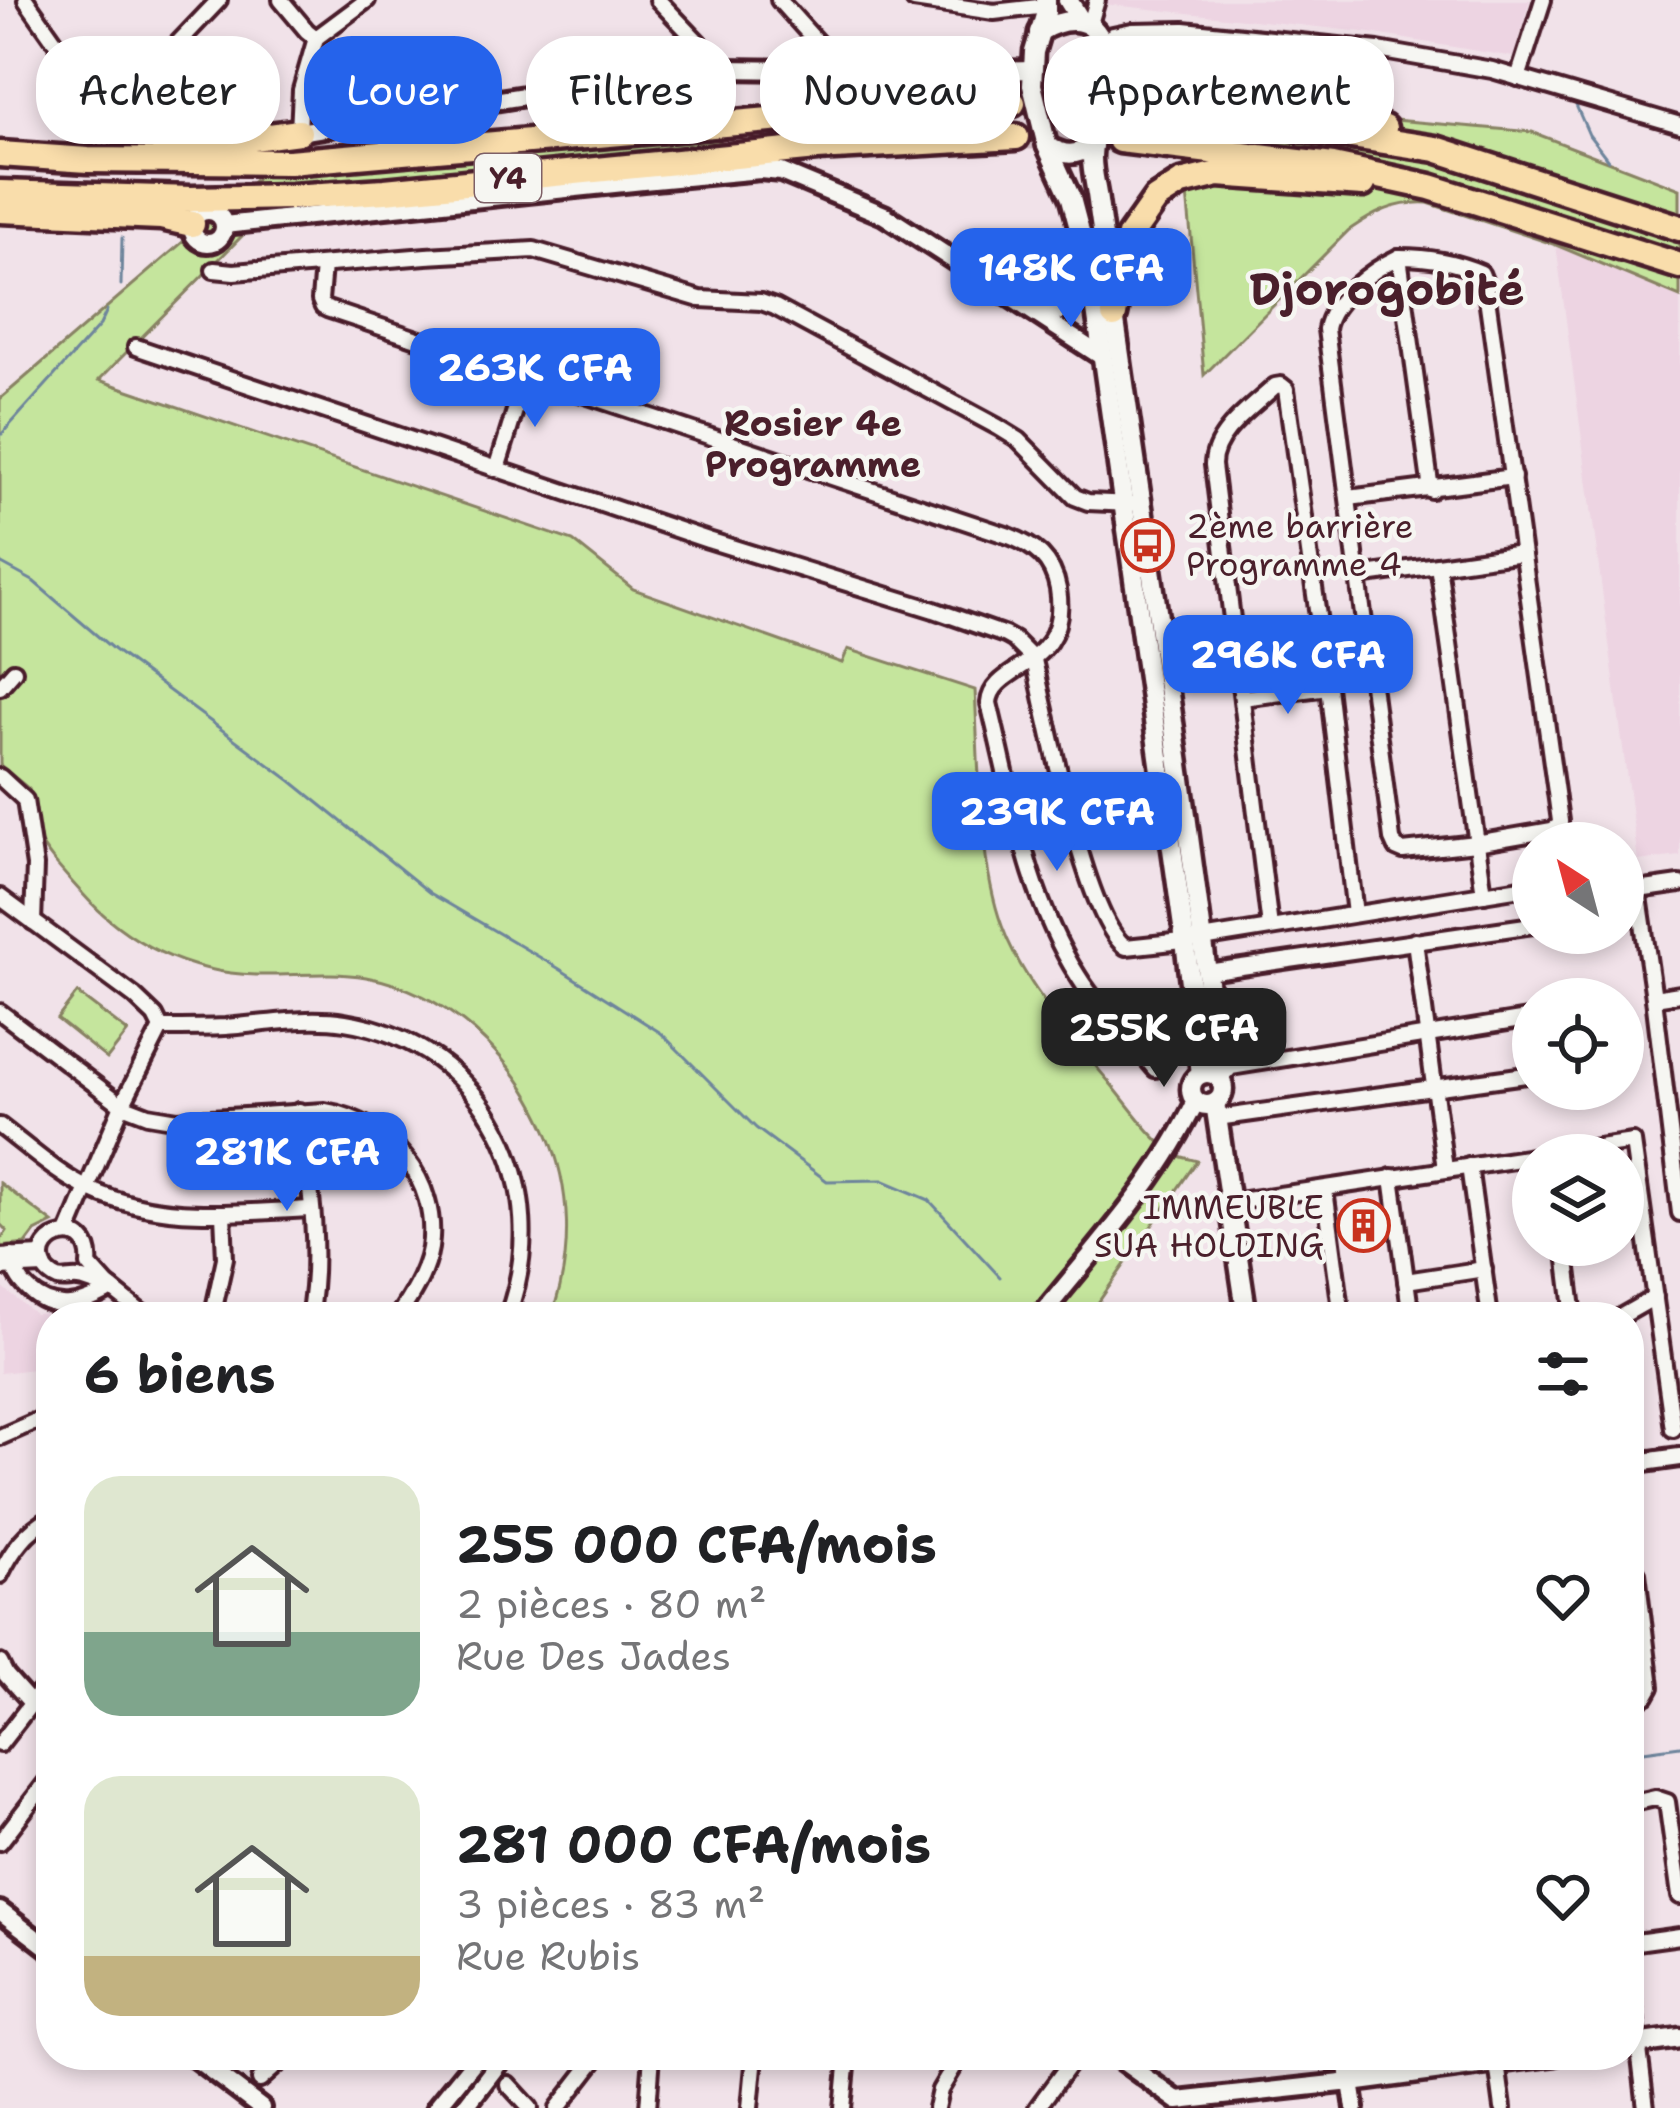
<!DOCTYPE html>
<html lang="fr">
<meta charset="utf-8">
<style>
body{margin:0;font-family:"Shantell Sans",sans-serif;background:#f6f6f6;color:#202124;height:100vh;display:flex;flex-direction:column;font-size:45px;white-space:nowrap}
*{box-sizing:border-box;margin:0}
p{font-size:39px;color:#757577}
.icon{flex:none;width:66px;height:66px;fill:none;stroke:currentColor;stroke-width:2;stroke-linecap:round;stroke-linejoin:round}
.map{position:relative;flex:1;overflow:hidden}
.panel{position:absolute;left:36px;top:1302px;width:1608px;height:768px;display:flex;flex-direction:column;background:#fff;border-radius:48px;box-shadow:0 6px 18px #0003}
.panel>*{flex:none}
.banner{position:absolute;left:36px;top:36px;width:1608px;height:108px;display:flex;gap:24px}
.needle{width:78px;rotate:324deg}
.controls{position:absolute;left:1512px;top:822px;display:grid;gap:24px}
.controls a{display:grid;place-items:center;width:132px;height:132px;border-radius:50%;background:#fff;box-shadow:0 6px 18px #0003;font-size:60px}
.price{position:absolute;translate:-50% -102px;padding:0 27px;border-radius:24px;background:#2563eb;color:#fff;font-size:39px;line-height:78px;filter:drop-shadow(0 3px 6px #0008)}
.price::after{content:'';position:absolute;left:50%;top:72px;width:36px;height:27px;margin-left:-18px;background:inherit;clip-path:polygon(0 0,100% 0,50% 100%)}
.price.current{background:#222;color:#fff}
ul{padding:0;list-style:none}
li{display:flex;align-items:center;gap:36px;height:300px;padding:0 48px}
li span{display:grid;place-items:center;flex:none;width:336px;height:240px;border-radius:36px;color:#555}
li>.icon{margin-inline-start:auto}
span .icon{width:144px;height:144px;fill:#fffc;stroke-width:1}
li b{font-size:51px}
h2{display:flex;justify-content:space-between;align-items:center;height:144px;padding:0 48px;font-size:51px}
.chip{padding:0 42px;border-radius:48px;background:#fff;box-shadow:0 6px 18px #0003;font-size:42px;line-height:108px}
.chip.current{background:#2563eb;color:#fff}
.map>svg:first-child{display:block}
.built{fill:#edd4e2}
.green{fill:#c5e59d;stroke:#888264;stroke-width:3}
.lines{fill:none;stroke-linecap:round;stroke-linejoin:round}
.stream{stroke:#6e859c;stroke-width:3}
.trunk-tunnel{stroke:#d0bbc3;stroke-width:24;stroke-dasharray:24 12;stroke-linecap:butt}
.minor-casing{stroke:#4a1f2b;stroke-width:22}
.tertiary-casing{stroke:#4a1f2b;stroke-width:26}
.secondary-casing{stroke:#4a1f2b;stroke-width:27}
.trunk-casing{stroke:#4a1f2b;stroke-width:33}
.minor{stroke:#f6f6f2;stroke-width:14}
.tertiary{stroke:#f6f6f2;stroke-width:16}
.secondary{stroke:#f6f6f2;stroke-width:18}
.trunk{stroke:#f9ddab;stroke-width:24}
.labels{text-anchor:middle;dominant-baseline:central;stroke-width:9;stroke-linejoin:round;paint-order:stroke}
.shield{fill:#f6f6f2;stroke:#7e6067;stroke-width:3}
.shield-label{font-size:30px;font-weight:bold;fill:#4a1f2b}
.poi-label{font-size:33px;fill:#4a1f2b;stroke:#f6f6f2;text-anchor:start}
.neighbourhood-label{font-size:36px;font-weight:bold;fill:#4a1f2b;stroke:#f6f6f2}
.district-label{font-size:45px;font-weight:bold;fill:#4a1f2b;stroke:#f6f6f2}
</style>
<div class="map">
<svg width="1680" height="2108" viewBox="0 0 1680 2108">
<rect width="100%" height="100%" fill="#f1e2e9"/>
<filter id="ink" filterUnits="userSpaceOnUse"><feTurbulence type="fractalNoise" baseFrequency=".00833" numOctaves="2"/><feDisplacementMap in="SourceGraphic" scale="24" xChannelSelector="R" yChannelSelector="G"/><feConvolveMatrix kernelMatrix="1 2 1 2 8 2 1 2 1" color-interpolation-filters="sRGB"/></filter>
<g filter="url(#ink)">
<g class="built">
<polygon points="1105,0 1530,0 1513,57 1364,32 1103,4"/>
<polygon points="1556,245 1680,297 1680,856 1638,861"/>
<polygon points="0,1271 3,1288 35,1314 45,1313 46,1321 51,1322 51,1367 0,1373"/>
</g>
<g class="green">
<path d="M 1115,47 L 1328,57 L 1314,113 L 1532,132 L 1680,189 L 1680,297 L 1556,245 L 1428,203 C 1396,201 1374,213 1349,230 L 1204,375 L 1181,129 L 1111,105 Z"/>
<path d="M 711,135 L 763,179 L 250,228 L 99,380 L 573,541 L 633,589 L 842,663 L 848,649 L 975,690 C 979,760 978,861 1002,926 C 1022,981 1072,1038 1110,1083 C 1128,1104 1155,1145 1179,1156 C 1185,1158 1191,1159 1197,1161 L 1088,1317 L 551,1317 C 573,1257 572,1189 546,1130 C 514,1055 447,992 366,977 C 329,971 293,976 256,975 C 187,973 126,943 81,892 C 66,875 46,855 36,834 C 30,822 31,803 29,789 L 0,765 L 0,399 L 283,156 Z"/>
<polygon points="77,993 128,1032 107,1059 57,1019"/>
<polygon points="0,1183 53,1223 35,1232 26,1244 0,1247 0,1241 7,1231 0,1224"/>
</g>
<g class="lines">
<g class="stream">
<polyline points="1575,103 1589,135 1608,160"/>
<polyline points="96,129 112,136"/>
<polyline points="121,285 122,238"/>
<polyline points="0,436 100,325 107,310"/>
<polyline points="0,563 33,581 114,650 291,781 430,893 558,968 661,1033 756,1128 827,1181 882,1180 929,1200 1000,1277"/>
<polyline points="1629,1753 1680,1746"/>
</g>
<g class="trunk-tunnel">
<polyline points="1013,103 1119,109"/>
<polyline points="1016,137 1120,140"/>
</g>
<defs>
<g id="minor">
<polyline points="26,0 90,91 113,111 219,0"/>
<polyline points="281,0 307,31 316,38 367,0"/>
<polyline points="658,0 724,69"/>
<polyline points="779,0 841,69"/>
<polyline points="914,0 994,12 1047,6"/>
<polyline points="1090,24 1097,0"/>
<polyline points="1102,42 1113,35 1132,31 1184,30 1378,50 1492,70 1680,125"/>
<polyline points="1518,78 1543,0"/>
<polyline points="299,132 301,90 316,38"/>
<path d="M 1399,257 C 1426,257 1456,262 1481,273 L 1485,283 L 1560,821 L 1560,825 L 1552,830 L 1476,843 L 1403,851 L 1396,848 L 1392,839 L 1326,329 C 1331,300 1373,269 1399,257 Z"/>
<polyline points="1399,257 1431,490"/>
<path d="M 323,266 L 320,300 L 323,307 L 327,309 L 1009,536 C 1035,546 1053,560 1058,589 C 1071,669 992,663 989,703 C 1012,795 1026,895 1078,976 C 1099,1010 1130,1039 1155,1069"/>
<polyline points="214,270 234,272 426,256 534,250 700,299 761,302 775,307 998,427 1019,440 1075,497 1088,502 1131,504"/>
<path d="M 136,347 L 708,540 L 934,610 L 1005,635 L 1014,640 L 1034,660 C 1047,716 1085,920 1126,947 L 1202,939 L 1533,886"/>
<polyline points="497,469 526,375"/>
<polyline points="1349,498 1513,477"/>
<polyline points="1438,565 1484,894"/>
<polyline points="1359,576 1522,553"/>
<polyline points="0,687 14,671"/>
<polyline points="1242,698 1328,687"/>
<polyline points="0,777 25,800 35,866 33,922"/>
<polyline points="1680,884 1638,890 1654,998 1680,1213"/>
<polyline points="0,897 134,996 155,1016 161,1028"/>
<path d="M 1270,927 L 1213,465 C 1213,433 1253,407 1275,386 L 1281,385 L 1286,389 L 1328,687 L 1355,914"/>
<polyline points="1415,941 1445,1169"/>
<polyline points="1207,972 1533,925"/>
<polyline points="1654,998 1680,994"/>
<path d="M 0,1012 L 122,1105 L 148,1115 L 178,1120 L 325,1111 C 389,1121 440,1181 430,1248 C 426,1273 411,1297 397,1317"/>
<path d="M 161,1028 C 182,1028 204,1028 225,1027 C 265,1024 306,1016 345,1022 C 486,1044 556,1188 507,1317"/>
<polyline points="1623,1061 1627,1061"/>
<polyline points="1220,1079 1231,1067 1533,1018"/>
<path d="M 299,1111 C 309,1178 322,1249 309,1317"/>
<polyline points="1217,1118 1533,1074"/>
<path d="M 0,1126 C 29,1148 59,1176 91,1190 C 162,1223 237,1212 311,1209"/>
<polyline points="1545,1155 1633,1142 1673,1429"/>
<polyline points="1469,1166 1490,1317"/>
<polyline points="1392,1177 1411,1317"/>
<polyline points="1325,1190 1342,1317"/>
<polyline points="1232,1202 1533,1157"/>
<polyline points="68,1233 122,1105 161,1028"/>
<polyline points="1565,1245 1574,1317"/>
<path d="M 11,1256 C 13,1271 19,1281 29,1290 C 56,1315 84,1305 112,1289"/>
<polyline points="0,1257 42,1255"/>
<polyline points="0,1268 44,1266"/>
<polyline points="1406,1281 1484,1269"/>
<path d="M 107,1285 C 94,1286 90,1280 78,1279 C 71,1278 65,1281 58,1279 C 53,1277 46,1272 44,1266 C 30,1233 94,1216 89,1265 L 107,1285 L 147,1317"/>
<polyline points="213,1313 225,1258 223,1214"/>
<polyline points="1620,1317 1655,1297"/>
<polyline points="0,1437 34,1422 51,1418"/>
<polyline points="1629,1565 1637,1573 1651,1687 1646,1696 1629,1700"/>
<path d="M 0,1575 C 12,1550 26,1531 51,1517"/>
<polyline points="0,1663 6,1675 31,1703"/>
<polyline points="0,1744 51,1678"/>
<polyline points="1629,1804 1655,1798 1667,1802 1680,1896"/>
<polyline points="0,1842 51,1776"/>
<polyline points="1629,1943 1680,1936"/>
<polyline points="1629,1965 1646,2108"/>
<polyline points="1497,2063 1503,2108"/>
<polyline points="260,2080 288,2055"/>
<polyline points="508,2084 530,2108"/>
<polyline points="558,2108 599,2055"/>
<polyline points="648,2108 652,2055"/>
<polyline points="750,2108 755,2055"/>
<polyline points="843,2108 847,2067 853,2055"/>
<polyline points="936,2108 940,2090 961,2055"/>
<polyline points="1037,2108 1076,2055"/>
</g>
<g id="tertiary">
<polyline points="299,132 631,79 724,69 947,72 1032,70"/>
<circle cx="208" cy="227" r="16"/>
<polyline points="224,225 643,181 760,170 781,172 884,215 1101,356"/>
<path d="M 1036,313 C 1066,317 1082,301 1091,274"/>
<path d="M 1040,1317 C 1095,1248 1158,1182 1196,1101"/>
<polyline points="1629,1464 1680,1457"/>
<polyline points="0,1911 51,1950"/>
<polyline points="191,2055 261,2108"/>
<polyline points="1114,2055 1178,2101 1351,2082 1355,2108"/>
<polyline points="436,2108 479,2055"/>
<polyline points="464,2108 505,2055"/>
</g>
<g id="secondary">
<polyline points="1046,0 1046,12 1034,52 1032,85 1047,146 1071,198 1091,274 1185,941 1201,1074"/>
<polyline points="1068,0 1081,21"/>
<path d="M 1039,32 C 1060,19 1089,13 1101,40 C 1115,72 1092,124 1092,158 C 1092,170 1095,182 1097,194 C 1138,489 1185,783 1220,1079"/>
<path d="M 1047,146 C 1065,156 1075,157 1093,145"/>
<circle cx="1207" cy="1089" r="16"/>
<polyline points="1215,1103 1247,1317"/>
<polyline points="1629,2045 1680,2038"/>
<polyline points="1348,2055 1351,2082 1555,2055"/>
</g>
<g id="trunk">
<polyline points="1104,60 1129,68 1296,100 1384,128"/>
<polyline points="1121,109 1228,117 1436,149 1680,228"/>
<polyline points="1120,140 1333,166 1430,187 1680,266"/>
<polyline points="164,150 299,132"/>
<polyline points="0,154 88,160 289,162 816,116 1013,103"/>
<polyline points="0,193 191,199 291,197 385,191 817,148 1016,137"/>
<polyline points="0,210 161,217 192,224"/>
<polyline points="1114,315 1130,236 1156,199 1181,183 1218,174 1363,184"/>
</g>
</defs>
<use href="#minor" class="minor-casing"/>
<use href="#tertiary" class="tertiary-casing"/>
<use href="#secondary" class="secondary-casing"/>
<use href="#trunk" class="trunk-casing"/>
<use href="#minor" class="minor"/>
<use href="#tertiary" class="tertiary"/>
<use href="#secondary" class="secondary"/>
<use href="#trunk" class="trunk"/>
</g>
</g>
<defs>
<symbol id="bus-ring" viewBox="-11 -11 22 22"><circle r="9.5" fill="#f6f6f2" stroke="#c8321e" stroke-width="1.5"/><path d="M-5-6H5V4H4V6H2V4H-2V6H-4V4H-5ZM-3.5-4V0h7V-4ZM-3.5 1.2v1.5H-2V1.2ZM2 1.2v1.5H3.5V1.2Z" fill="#c8321e"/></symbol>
<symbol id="building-ring" viewBox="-11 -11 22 22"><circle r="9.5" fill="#f6f6f2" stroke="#c8321e" stroke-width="1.5"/><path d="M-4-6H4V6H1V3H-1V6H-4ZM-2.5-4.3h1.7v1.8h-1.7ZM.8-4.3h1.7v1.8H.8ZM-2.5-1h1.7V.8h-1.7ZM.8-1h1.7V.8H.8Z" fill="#c8321e"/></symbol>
</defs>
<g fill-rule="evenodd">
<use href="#bus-ring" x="1118" y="516" width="59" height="59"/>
<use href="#building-ring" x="1334" y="1196" width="59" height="59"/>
</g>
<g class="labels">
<rect class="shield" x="475" y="154" width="66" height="48" rx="9"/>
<g class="shield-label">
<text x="508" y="178">Y4</text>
</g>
<g class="poi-label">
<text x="1186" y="526">2ème barrière<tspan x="1186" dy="38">Programme 4</tspan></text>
<text x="1324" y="1207" text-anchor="end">IMMEUBLE<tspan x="1324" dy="38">SUA HOLDING</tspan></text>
</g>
<g class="neighbourhood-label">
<text x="813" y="423">Rosier 4e<tspan x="813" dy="41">Programme</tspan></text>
</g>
<g class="district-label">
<text x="1387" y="289">Djorogobité</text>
</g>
</g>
</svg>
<div class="controls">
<a><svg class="needle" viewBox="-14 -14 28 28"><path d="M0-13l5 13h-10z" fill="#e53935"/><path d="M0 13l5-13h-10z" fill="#757577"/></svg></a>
<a><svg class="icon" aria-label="locate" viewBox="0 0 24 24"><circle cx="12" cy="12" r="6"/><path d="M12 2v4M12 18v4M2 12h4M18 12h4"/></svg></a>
<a><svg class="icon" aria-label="layers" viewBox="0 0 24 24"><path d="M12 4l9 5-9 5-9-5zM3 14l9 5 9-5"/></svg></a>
</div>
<b class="price" style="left:1071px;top:330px">148K CFA</b>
<b class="price" style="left:535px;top:430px">263K CFA</b>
<b class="price" style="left:1288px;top:717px">296K CFA</b>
<b class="price" style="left:1057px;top:874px">239K CFA</b>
<b class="price current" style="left:1164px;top:1090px">255K CFA</b>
<b class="price" style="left:287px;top:1214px">281K CFA</b>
<div class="banner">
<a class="chip">Acheter</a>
<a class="chip current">Louer</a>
<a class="chip">Filtres</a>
<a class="chip">Nouveau</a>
<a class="chip">Appartement</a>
</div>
<section class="panel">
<h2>6 biens<svg class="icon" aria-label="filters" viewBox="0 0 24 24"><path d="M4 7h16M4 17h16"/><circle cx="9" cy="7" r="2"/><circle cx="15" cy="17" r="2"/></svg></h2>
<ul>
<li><span style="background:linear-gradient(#dfe7d0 65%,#7fa58c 0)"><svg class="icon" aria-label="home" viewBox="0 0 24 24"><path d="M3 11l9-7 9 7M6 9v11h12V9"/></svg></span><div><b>255 000 CFA/mois</b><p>2 pièces · 80 m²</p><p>Rue Des Jades</p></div><svg class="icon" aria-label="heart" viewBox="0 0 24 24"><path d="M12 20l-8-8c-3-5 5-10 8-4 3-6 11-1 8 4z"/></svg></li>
<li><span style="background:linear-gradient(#dfe7d0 75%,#c2b280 0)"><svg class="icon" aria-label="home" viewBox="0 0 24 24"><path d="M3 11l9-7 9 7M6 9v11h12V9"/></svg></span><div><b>281 000 CFA/mois</b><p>3 pièces · 83 m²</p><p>Rue Rubis</p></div><svg class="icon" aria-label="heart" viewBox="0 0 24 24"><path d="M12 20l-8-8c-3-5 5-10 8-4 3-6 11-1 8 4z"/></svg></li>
</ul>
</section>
</div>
